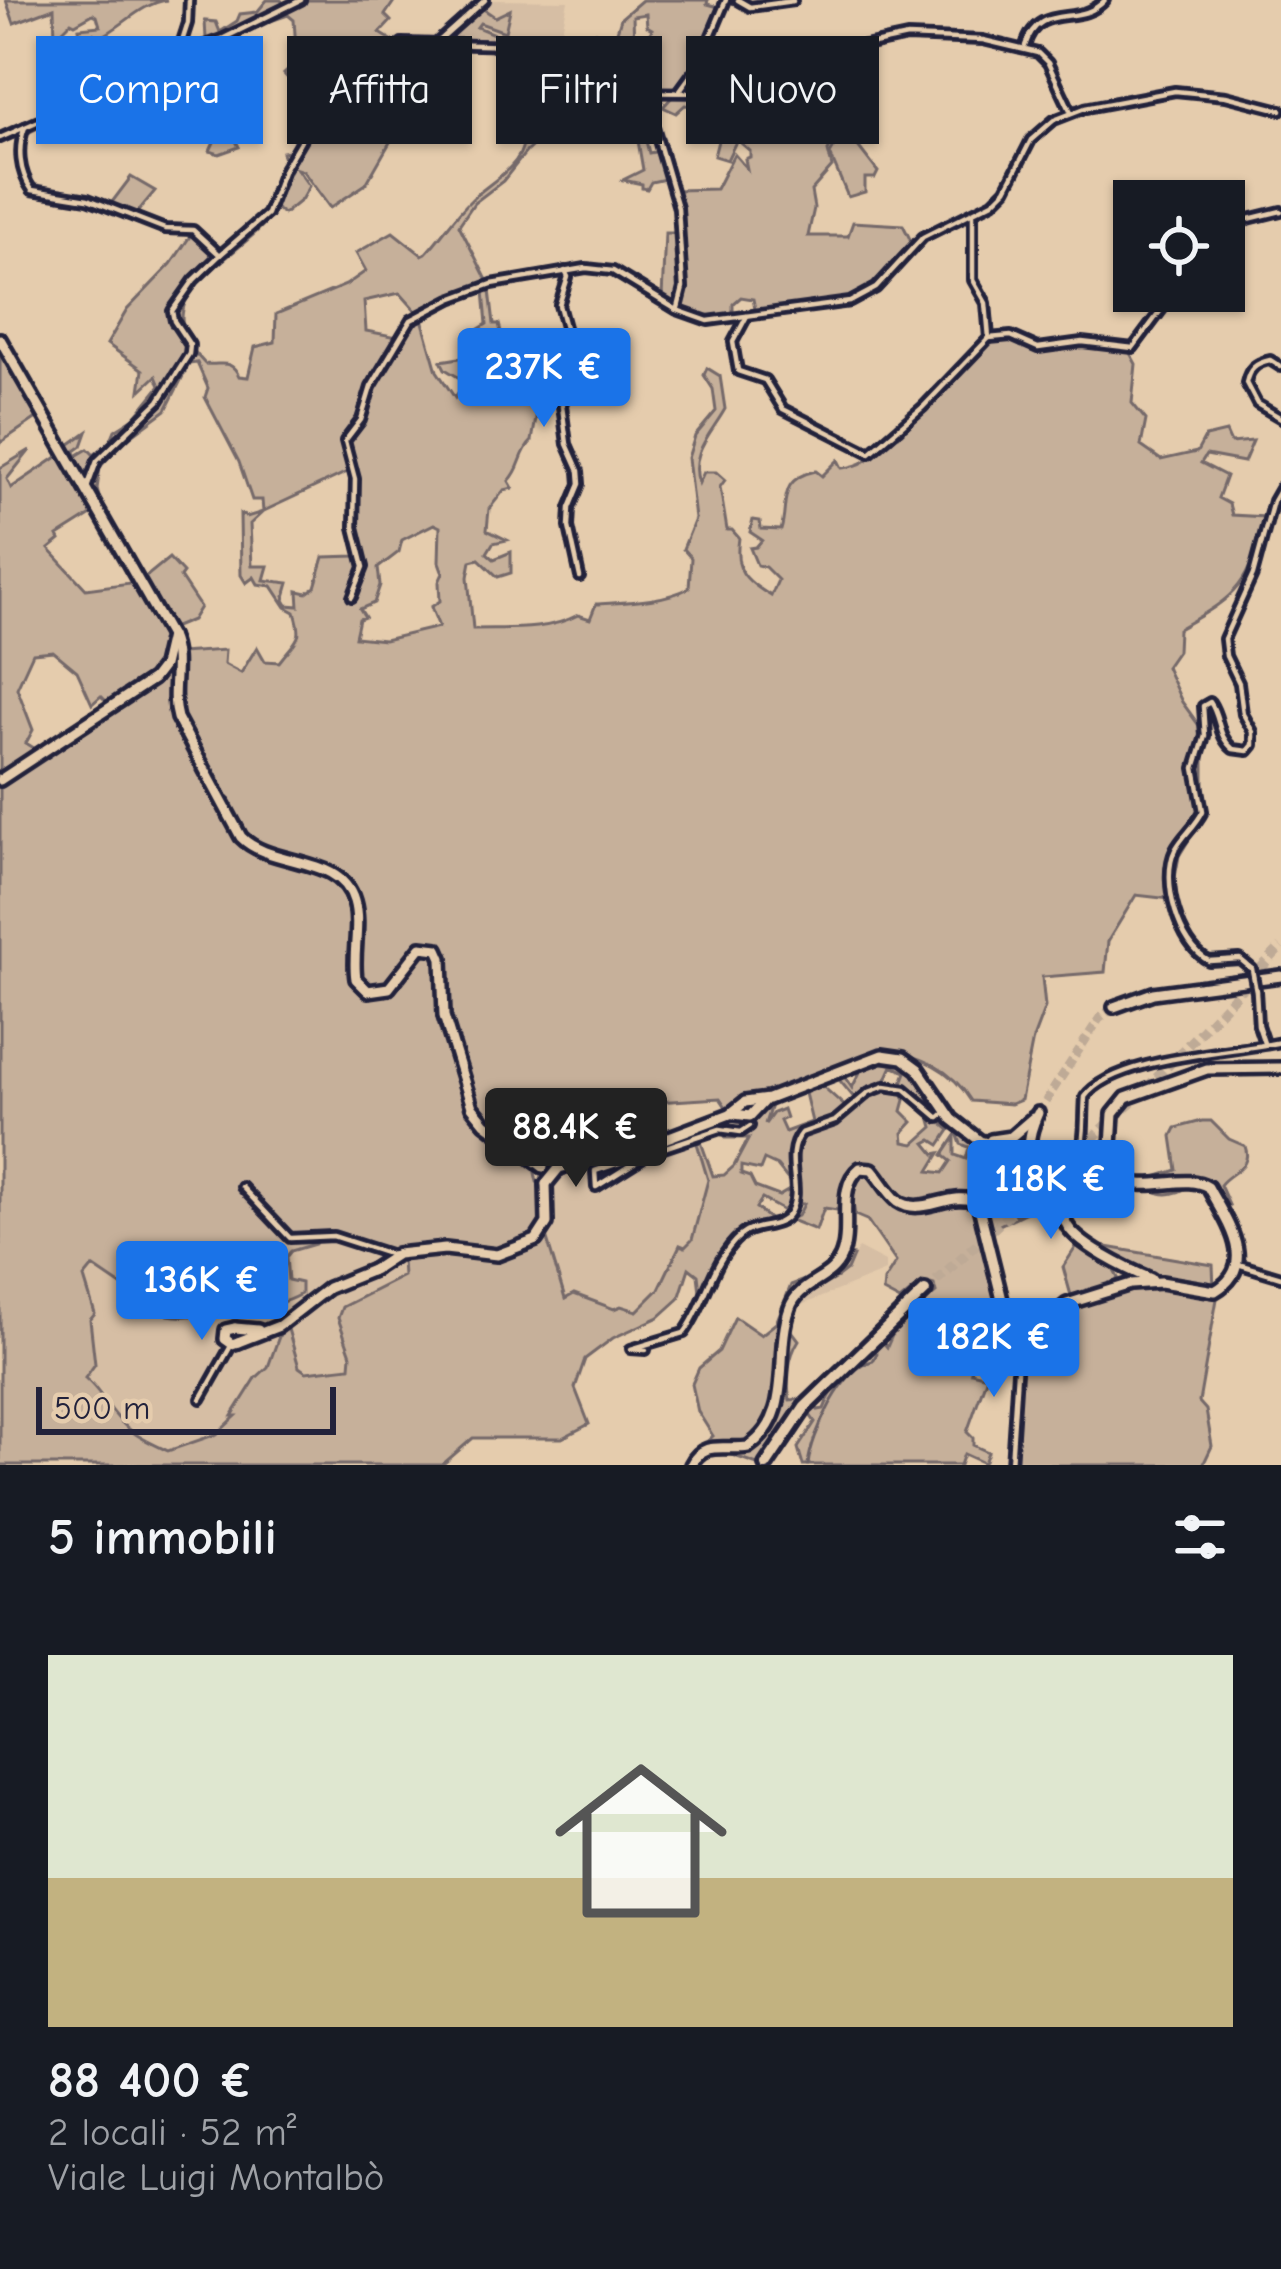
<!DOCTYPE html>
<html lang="it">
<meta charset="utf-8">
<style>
body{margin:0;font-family:"Comic Neue",sans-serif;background:#242831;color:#f1f3f6;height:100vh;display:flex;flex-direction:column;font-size:45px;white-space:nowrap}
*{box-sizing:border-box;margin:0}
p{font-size:39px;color:#9ea1a6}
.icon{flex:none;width:66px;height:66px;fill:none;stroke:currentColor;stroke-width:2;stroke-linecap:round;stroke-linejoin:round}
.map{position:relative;height:1465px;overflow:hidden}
.details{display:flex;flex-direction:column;background:#171b24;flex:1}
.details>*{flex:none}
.hud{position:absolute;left:36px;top:36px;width:1209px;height:108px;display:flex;gap:24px}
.tools{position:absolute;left:1113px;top:180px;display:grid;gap:24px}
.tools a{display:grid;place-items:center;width:132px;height:132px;border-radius:0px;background:#171b24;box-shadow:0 3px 9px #0004;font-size:60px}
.scale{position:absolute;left:36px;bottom:30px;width:300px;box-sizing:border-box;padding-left:12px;border:6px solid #22223b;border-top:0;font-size:33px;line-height:42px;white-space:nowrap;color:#22223b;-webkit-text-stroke:9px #e5ccad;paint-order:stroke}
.price{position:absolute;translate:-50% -102px;padding:0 27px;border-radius:12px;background:#1a73e8;color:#fff;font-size:39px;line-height:78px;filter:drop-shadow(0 3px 6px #0008)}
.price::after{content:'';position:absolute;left:50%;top:72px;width:36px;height:27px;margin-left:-18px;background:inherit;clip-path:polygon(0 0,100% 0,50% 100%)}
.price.on{background:#222;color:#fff}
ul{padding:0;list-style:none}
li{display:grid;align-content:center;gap:24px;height:636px;padding:0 48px}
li+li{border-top:3px solid #363941}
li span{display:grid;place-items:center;height:372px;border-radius:0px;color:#555}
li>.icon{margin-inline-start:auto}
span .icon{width:216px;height:216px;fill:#fffc;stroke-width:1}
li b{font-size:51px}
h2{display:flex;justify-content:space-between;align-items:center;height:144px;padding:0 48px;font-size:51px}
.pill{padding:0 42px;border-radius:0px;background:#171b24;box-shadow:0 3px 9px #0004;font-size:42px;line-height:108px}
.pill.on{background:#1a73e8;color:#fff}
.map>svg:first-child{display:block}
.built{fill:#d6bea4}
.green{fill:#c6b09a;stroke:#74696a;stroke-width:3;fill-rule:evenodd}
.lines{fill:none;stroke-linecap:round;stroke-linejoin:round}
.stream{stroke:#6c6266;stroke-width:3}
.secondary-tunnel{stroke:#beaa96;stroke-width:9;stroke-dasharray:9 4.5;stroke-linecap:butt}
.primary-tunnel{stroke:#beaa96;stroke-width:10;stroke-dasharray:10 5;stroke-linecap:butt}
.street-casing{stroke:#22223b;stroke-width:14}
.secondary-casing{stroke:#22223b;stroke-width:18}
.primary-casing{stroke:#22223b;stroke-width:20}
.street{stroke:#e5ccad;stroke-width:4.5}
.secondary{stroke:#e5ccad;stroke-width:9}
.primary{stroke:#e5ccad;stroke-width:10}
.street-bridge-casing{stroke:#22223b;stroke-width:14;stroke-linecap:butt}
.street-bridge{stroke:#e5ccad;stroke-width:4.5}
</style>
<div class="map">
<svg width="1281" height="1465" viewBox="0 0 1281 1465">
<rect width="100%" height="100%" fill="#e5ccad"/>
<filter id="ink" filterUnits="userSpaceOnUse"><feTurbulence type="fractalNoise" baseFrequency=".00833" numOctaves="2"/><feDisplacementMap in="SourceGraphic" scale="24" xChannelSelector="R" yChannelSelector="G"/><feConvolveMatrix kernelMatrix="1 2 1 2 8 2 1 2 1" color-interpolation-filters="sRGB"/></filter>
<g filter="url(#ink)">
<g class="built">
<polygon points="488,0 568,1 554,70 547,60 518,43 447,40 446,37"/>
<polygon points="698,1131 701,1142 697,1143 708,1180 691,1240 686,1248 680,1245 659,1289 636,1311 622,1306 614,1310 575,1294 564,1299 546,1237 556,1210 552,1204 553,1185 573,1166 636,1154"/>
<polygon points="326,1234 400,1254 402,1260 403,1276 349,1302 338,1318 351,1355 350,1367 306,1372 299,1367 288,1330 277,1339 268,1367 256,1378 239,1414 217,1433 168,1451 136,1436 113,1414 106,1396 84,1378 95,1364 84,1278 93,1266 124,1288 139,1290 168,1315 194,1316 249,1301 278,1306 302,1290 301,1283 288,1280 286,1257"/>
<polygon points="858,1248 885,1262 885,1271 792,1309 806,1292 847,1270"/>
</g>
<g class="green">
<path d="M 6,0 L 167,0 C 142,3 122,27 99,38 L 94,34 L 92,40 L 97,42 L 94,45 L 71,48 L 73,39 L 80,35 L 79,28 L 100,26 L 97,16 L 93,14 L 75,24 L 71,22 L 55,38 L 54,8 L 14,23 Z"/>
<path d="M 267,0 L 281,0 L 286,8 L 305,0 L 395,0 L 385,15 L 391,21 L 380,33 L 395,42 L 328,111 L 323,102 L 316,102 L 303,74 L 293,84 L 284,74 L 297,62 L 294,20 L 288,15 L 253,27 L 210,50 L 233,78 L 248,86 L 252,105 L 239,121 L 235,139 L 239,147 L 219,154 L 210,151 L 215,140 C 202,134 180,124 165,127 L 160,110 L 186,127 L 195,121 L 185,102 L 186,93 L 166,69 L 141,84 L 131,82 L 100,106 L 71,111 L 28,133 L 26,123 L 91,96 L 157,60 L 159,56 L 164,58 L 206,39 L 205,21 L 216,22 L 220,32 L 237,21 L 240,14 L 257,12 Z"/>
<polygon points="642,0 708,0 707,4 719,7 701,57 677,88 647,89 644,47 652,29 647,26 646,14 633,16 634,44 640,44 641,55 623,50 620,66 643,68 645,91 574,88 569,83 571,80 577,84 583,75 578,70 595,32 615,38 621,18"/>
<polygon points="482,8 495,17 510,10 505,32 480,23 477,27 513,42 447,40 446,37"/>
<path d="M 406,45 L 405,61 L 383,82 L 377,96 L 405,116 L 366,184 L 330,208 L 303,171 L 297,169 L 309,186 L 301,200 L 284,214 L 276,209 C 243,262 135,291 205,364 C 221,366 231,358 239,376 L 248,377 L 255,347 L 275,342 L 276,314 L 346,285 L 366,271 L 356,253 L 393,232 L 422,255 L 426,253 C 442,236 454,216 471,200 C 487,184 521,167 523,143 L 557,86 L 588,97 L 571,103 L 557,123 L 526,152 L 503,181 L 474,203 L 459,225 L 488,282 L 417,312 L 400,293 L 364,301 L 366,331 L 398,337 C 379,371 363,406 344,440 L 349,471 L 264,511 L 250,524 L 252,566 L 268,566 L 264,580 L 289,583 L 284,600 L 287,605 L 299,606 L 298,591 L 307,593 L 315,587 L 324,557 L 356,556 L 349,528 C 371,502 348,473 347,441 C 353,433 361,427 364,419 C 375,388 394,334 421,315 L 437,371 L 455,398 L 466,382 L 445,369 L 441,361 L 466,357 L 478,383 L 538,360 L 537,334 L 561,329 L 571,362 L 566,377 L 539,369 L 539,401 L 532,441 C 519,453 522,468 509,481 L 513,488 L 504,490 L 489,509 L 487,530 L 507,540 L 493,543 L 487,553 L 494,559 L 511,552 L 511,573 L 498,577 L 479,559 L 471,561 L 468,577 L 473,629 C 506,628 546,632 578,615 L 590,619 L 596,604 C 623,602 663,602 689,588 L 691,558 L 683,549 L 695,519 L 688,458 L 695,436 L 716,411 L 713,389 L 704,375 L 707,368 L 720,376 L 725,409 C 711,434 689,453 699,483 L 704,472 L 716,472 L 725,480 L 720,487 L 727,530 L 732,530 L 739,538 C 734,570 744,580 771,596 L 778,580 L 765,567 L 757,565 L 750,548 L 756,547 L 762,540 L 750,532 L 753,520 L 760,521 L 761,529 L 781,530 C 789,505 776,479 816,471 L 822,476 L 838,460 L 842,468 C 870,466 875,451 892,435 L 899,436 L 986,343 L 1013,340 L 1035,350 L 1082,343 L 1129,351 L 1136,364 L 1132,403 L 1146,420 L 1141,446 L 1161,460 L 1197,452 L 1205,437 L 1226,432 L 1231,443 L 1253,441 L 1244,462 L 1206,455 L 1201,463 L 1226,476 L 1218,498 L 1229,504 L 1232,515 L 1265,517 C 1248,585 1241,594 1178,629 L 1177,651 L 1166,667 L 1182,702 L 1203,731 L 1204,752 L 1204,815 L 1179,856 L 1171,899 L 1136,895 L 1108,941 L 1105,972 L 1042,977 L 1045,1007 L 1033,1039 L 1021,1100 L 1011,1104 L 971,1101 C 952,1069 919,1054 883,1051 L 753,1101 L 742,1101 L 738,1107 L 728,1110 L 720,1098 L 640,1103 L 638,1144 C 564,1159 563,1169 497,1128 L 493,1132 L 532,1159 L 537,1182 L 542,1186 C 553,1269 490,1245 438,1245 C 423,1245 406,1254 393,1252 C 368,1247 345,1233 319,1235 L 315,1244 L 291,1251 L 286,1257 L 288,1280 L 301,1283 L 301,1294 C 267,1312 273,1297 245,1302 C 218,1307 197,1321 168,1315 L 155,1301 L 144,1300 L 139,1290 L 124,1288 L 93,1267 L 84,1278 L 95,1314 L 90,1320 L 95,1364 L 85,1378 C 102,1393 104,1402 117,1417 C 130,1434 149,1442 168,1451 L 217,1434 L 236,1416 L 232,1416 L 256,1378 L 268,1367 L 281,1331 L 288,1329 L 299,1367 L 306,1372 L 350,1367 L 351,1355 L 338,1318 L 342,1307 L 403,1276 L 402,1260 L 431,1252 L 479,1259 L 501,1257 L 546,1236 L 565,1299 L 574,1294 L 614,1309 L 621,1306 L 637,1311 L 659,1289 L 680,1245 L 685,1247 L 692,1240 L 708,1180 L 697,1143 L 701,1142 L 713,1176 L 724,1175 L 734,1166 L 749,1138 L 726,1138 L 724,1133 L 748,1133 L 759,1114 L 770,1108 L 765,1124 L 773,1113 L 783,1109 L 786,1118 L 780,1121 L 785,1132 L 812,1122 L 804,1089 L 819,1083 L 847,1108 L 856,1100 L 836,1076 L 842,1073 L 852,1088 L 864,1064 L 874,1061 L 890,1064 L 893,1059 C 916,1067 932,1090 937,1114 L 901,1085 L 906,1072 L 892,1066 L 883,1086 L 901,1089 L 905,1100 L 902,1111 L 913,1122 L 903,1133 L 904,1142 L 914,1144 L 933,1127 L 929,1113 L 950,1130 L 940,1145 L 932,1140 L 926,1143 L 935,1154 L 940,1153 L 929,1171 L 943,1173 L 951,1161 L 943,1155 L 955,1137 L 955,1155 L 966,1159 L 969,1147 L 961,1144 L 956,1130 L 979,1147 L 999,1149 L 1009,1182 L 1004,1188 L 1015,1215 L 1049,1201 L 989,1230 L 982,1203 L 974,1193 L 935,1201 L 936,1209 L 959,1200 L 975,1206 L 989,1249 L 997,1318 L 975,1320 L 969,1328 L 956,1332 L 951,1350 L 976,1356 L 971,1372 L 987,1376 L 967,1432 L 973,1438 L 973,1445 L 988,1452 L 984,1463 L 964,1454 L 960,1465 L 803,1465 L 798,1448 L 815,1422 L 808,1412 L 815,1406 L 818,1410 L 824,1409 C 830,1391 849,1366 867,1358 L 867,1352 L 881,1340 L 887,1347 L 897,1324 L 936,1293 L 934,1285 L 923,1282 L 900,1301 L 883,1292 L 884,1281 L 896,1262 L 867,1220 L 855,1215 C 852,1197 849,1187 860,1172 L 877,1171 L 866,1164 L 850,1174 L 844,1211 L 824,1208 L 816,1230 L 788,1219 L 798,1216 L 804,1204 L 792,1203 L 786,1212 L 762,1199 L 756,1208 L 773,1222 C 726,1232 720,1261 701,1300 L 698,1275 L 689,1268 L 679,1299 L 659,1317 L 613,1338 L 585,1359 L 575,1388 L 589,1424 L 562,1438 L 473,1438 L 442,1465 L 0,1465 L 0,468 L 30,450 L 7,479 L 11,488 L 63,453 L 96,512 L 58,536 L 60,540 L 49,549 L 86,589 L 137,582 C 173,645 179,661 114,701 L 107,702 L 101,696 L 92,704 L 77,671 L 53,651 L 33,653 L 17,688 L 33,730 L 26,743 L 37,750 L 134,697 L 164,671 L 169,645 L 175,658 L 174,673 L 178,674 L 180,653 L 225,650 L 224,664 L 241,673 L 257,647 L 265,661 L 279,662 C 297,638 304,641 295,612 L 286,607 L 272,586 L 258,584 L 254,577 L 246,583 L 241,575 L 240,514 L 247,517 L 263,512 L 262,500 L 252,500 L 239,462 L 205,397 L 208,388 L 197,363 L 189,364 L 166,410 L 124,441 L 100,467 L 97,489 L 100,501 L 66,447 L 87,432 L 82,446 L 75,451 L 76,456 L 88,449 L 94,455 L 110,442 L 115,430 L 134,418 L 160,386 L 156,376 L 140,391 L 143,370 L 107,344 L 127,310 L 171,264 L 193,232 L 215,253 C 235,238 266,222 268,194 L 273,194 L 286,169 L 282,152 L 299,149 C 316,117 351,97 375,70 L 383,80 L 392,70 L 394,58 L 390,54 ZM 434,524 L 440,527 L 439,562 L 443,573 L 439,582 L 440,601 L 431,607 L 439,627 L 384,640 L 355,637 L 359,619 L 365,617 L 360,609 L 374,603 L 380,585 L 378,568 L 399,552 L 402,540 ZM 764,1160 L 777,1166 L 790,1182 L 795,1181 L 796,1186 L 779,1196 L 755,1187 L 750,1177 L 741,1174 L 741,1166 L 760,1170 Z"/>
<path d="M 852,53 L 844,88 L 855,92 L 854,95 C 839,113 839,132 828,151 L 832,167 L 811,191 L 814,208 L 808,236 L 848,236 L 853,222 L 903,225 L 912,243 C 858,311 843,301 762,312 L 755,309 L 753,299 L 741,297 L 733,304 L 733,316 L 702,318 L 684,311 L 676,190 L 716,189 L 734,154 L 747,169 L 745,159 L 750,157 L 750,151 L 741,143 L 757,109 L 758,92 L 763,95 L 766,112 L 793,120 L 808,97 L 808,83 L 814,99 L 823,99 L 820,86 L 840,77 L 846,56 Z"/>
<polygon points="707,95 704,110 712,112 714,106 722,109 717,111 719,115 712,126 745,123 727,160 714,156 719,137 690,128 694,106 685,105 676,113 663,107 673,96"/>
<polygon points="629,96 647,96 653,131 645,137 649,153 660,151 665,179 651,182 647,189 642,188 642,184 623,180 643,170 637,135 622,132"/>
<polygon points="840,123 878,172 875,178 865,178 865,192 848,197 830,154 837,142"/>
<polygon points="131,177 155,191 135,215 109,206"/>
<polygon points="665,233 677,233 681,287 676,304 662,298"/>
<polygon points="490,290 494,324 499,324 506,351 480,361 469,335 487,324 484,291"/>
<polygon points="0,343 41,415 0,443"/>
<polygon points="169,558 183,573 180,577 200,607 192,620 170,629 142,580"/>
<path d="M 1202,1121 L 1211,1121 L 1229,1139 L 1245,1146 C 1253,1169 1230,1171 1220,1185 L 1229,1205 L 1221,1207 L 1212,1189 L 1189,1184 C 1183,1194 1163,1197 1154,1190 L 1155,1177 L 1177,1170 L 1172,1136 L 1176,1128 Z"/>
<polygon points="1078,1244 1112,1267 1118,1278 1113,1286 1072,1299 1063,1267"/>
<polygon points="1095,1245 1213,1265 1214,1288 1177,1283 1176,1278 1157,1279"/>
<path d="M 846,1254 L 853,1256 L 847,1270 L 838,1277 L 793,1303 L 789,1327 L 799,1340 C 788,1357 786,1380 790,1400 L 802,1399 L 760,1465 L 726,1453 L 714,1454 L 704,1444 L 713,1436 L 698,1412 L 692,1384 L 699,1368 L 719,1351 L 735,1317 L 761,1335 L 776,1323 L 791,1285 L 818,1275 Z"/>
<polygon points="1142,1286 1218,1293 1199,1402 1206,1410 1212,1446 1203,1465 1013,1465 1020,1347 1062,1311"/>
</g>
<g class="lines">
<path class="stream" d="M 808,1465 C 811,1435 843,1366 873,1361 L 877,1353"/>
<polyline class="secondary-tunnel" points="1038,1113 1099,1019 1114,1007"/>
<polyline class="primary-tunnel" points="925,1291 1141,1094 1281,947"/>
<defs>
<g id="street">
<polyline points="738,0 750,7 793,1"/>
<polyline points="438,42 485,0"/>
<path d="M 1025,46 C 1039,0 1079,29 1105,0"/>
<polyline points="178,54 188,23 189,0"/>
<polyline points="680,90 699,64 726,0"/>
<polyline points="659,93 651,116 678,208 683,288 678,308"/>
<path d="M 25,127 C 17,148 19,172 32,190 L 88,199 L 165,229 L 193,230 L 220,255 L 267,214 L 284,169 L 308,128 L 336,108 L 384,57 L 402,43 L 517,46 L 580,92 L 727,93 L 756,89 L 817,58 L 841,51 L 907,37 L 983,40 L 1038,53 L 1048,63 L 1071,112"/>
<polyline points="0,138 89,99 163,60 224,38 301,0"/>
<polyline points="1224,225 1281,211"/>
<polyline points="565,271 568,277 559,305 573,357 562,406 567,444 579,471 580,484 570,508 569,527 580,577"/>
<polyline points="747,316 733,342 738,371 765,380 783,409 870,453 923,407 989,338 986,303 973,280 973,213"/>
<polyline points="989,338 1011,336 1038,348 1082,342 1133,348 1165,305 1169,291"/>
<path d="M 1281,367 L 1270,360 C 1255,363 1249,369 1246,383 L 1257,404 L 1281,418"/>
<polyline points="87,488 97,461 159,401 189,354 190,345 174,321 172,311 194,280 220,255"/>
<polyline points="352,597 364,567 354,527 355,479 345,441 361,420 371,387 411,320 451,299 492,284 586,268 613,271 677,310 708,321 850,302 876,288 923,237 993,202 1006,189 1031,140 1054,120 1085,108 1175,91 1226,96 1281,110"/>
<path d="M 1252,969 L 1240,959 L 1209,961 C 1179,946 1160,880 1175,850 C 1182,836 1196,826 1203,811 L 1195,768 L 1205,736 L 1203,706 L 1210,702 C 1221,718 1217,736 1233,749 L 1248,751 L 1253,745 L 1253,732 L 1243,714 L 1239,683 L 1226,656 L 1224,639 L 1253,575 L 1273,501 L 1281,487"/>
<polyline points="1256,991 1258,1025 1264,1043"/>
<polyline points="642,1158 596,1187 595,1171 720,1129 741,1132 750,1126"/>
<polyline points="242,1187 290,1238 333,1236 389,1254"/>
<path d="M 1055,1188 C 1090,1157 1082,1137 1085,1097 C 1114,1057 1230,1053 1281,1042"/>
<polyline points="1238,1264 1281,1277"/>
<path d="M 646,1350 L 631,1349 L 684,1333 C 706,1304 712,1260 740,1236 C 754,1223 779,1230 789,1214 C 805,1189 781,1157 801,1133 L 835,1121 L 869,1092 L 885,1086 L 905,1089 L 939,1118 L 946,1112"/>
<polyline points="201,1399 232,1344"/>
<polyline points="1011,1465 1019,1340"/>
</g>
<g id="secondary">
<path d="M 0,339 L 170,636 C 182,663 169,690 177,718 L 241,837 C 271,868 341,854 354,901 C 361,925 352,954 356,979 L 368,991 L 389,988 L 421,947 L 438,949 L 442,958 L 444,1016 L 472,1107 L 485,1123 L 543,1167"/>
<polyline points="0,780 153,679 163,666 170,636"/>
<polyline points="1114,1007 1153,993 1281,976"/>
<path d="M 1038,1113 C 1018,1158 1038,1150 1055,1187 C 1060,1198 1061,1211 1066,1223 C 1075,1244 1129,1270 1151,1279"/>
<polyline points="734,1114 750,1116 763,1102"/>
<polyline points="991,1140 1011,1137 1033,1118"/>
<polyline points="546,1184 559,1168 643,1147 730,1114 745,1102 768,1099 882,1055 903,1058 918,1069 952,1119 980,1141 1017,1151 1040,1168"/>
<polyline points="371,1271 397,1254 445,1249 497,1255 536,1240 547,1223 546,1184"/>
<polyline points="235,1328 258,1330"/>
<polyline points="235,1328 226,1330 225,1339 232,1344 238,1342"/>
<polyline points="238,1342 279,1326 328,1288 375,1269"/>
<path d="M 691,1465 C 704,1439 725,1451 748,1447 C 796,1415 773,1355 790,1308 C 799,1282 831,1281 841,1257 C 853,1229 835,1188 860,1168 L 872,1169 C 880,1178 888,1193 898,1201 C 923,1218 952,1188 978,1203 L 1010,1332 L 1023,1340 L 1067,1304 L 1131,1284 L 1161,1282 L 1215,1291 C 1260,1265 1226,1221 1208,1187 C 1185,1173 1150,1193 1117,1179 L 1110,1162 L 1113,1114 L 1126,1098 L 1207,1069 L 1281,1068"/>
</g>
<polyline id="primary" points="766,1465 805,1407 925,1291"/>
</defs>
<use href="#street" class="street-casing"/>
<use href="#secondary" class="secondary-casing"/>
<use href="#primary" class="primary-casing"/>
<use href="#street" class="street"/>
<use href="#secondary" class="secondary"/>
<use href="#primary" class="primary"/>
<defs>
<polyline id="street-bridge" points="1252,969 1256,991"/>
</defs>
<use href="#street-bridge" class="street-bridge-casing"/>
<use href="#street-bridge" class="street-bridge"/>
</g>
</g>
</svg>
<div class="tools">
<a><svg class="icon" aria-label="locate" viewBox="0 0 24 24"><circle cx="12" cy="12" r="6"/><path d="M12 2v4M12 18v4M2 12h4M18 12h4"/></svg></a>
</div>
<div class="scale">500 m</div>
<b class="price" style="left:544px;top:430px">237K €</b>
<b class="price on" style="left:576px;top:1190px">88.4K €</b>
<b class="price" style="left:1051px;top:1242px">118K €</b>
<b class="price" style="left:202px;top:1343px">136K €</b>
<b class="price" style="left:994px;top:1400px">182K €</b>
<div class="hud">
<a class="pill on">Compra</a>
<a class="pill">Affitta</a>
<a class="pill">Filtri</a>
<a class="pill">Nuovo</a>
</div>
</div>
<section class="details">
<h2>5 immobili<svg class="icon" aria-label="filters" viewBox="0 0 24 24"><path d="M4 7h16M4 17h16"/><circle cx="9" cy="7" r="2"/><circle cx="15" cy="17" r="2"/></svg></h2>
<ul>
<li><span style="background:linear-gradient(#dfe7d0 60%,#c2b280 0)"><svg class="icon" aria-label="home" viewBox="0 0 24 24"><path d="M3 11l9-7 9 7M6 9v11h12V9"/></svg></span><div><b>88 400 €</b><p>2 locali · 52 m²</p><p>Viale Luigi Montalbò</p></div></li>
</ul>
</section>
